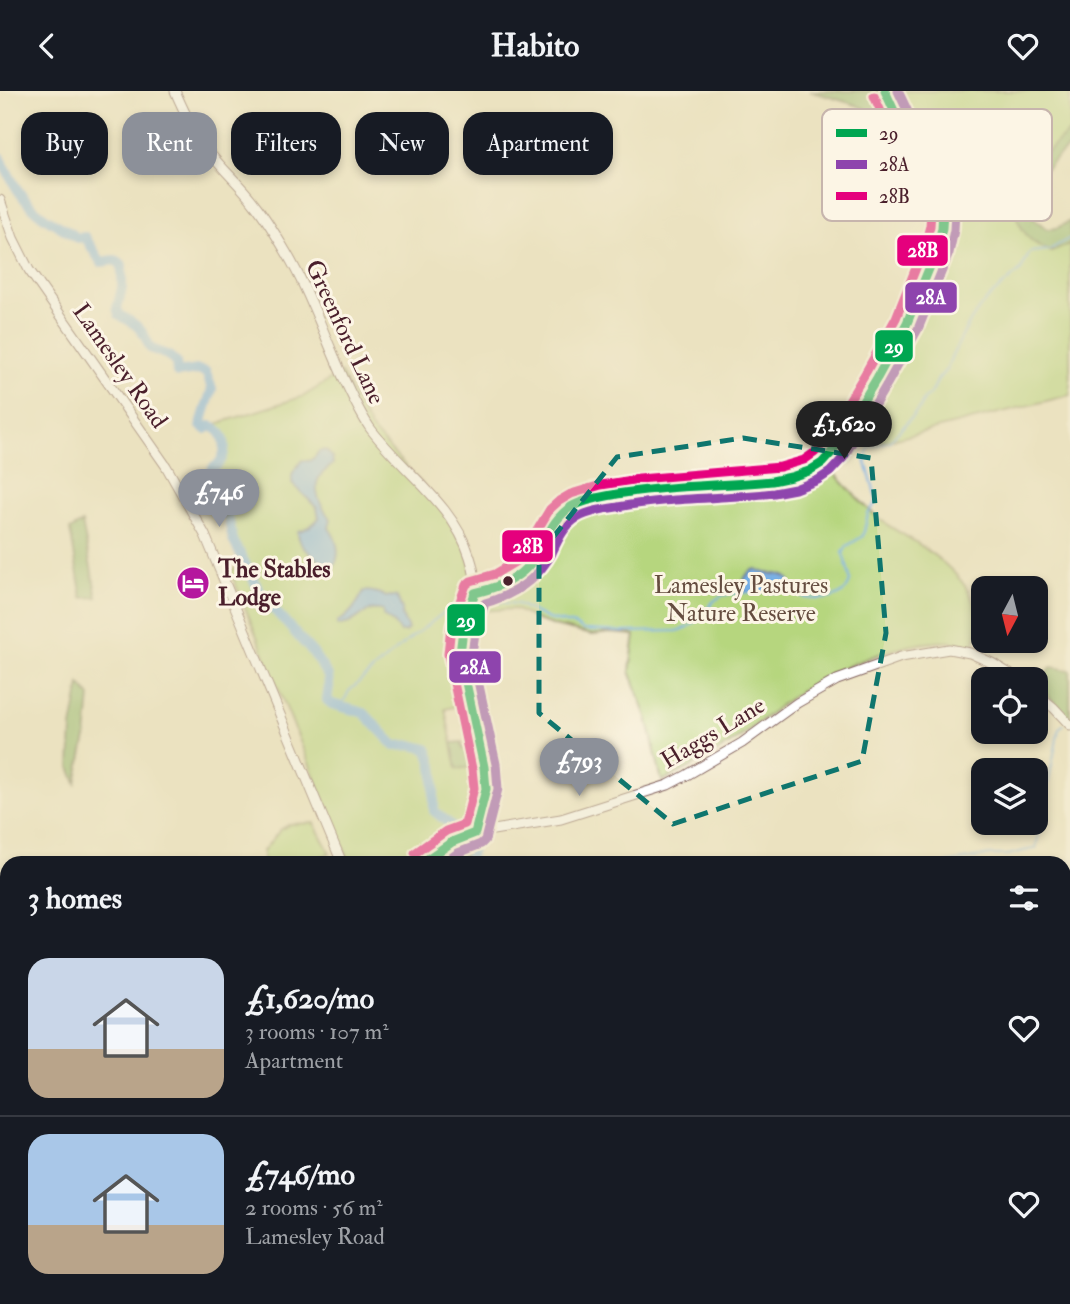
<!DOCTYPE html>
<meta charset="utf-8">
<style>
body{margin:0;font-family:"IM FELL Double Pica",serif;background:#20242c;color:#f1f3f6;height:100vh;display:flex;flex-direction:column;font-size:26px;white-space:nowrap}
*{box-sizing:border-box;margin:0}
p{font-size:23px;color:#9ea1a6}
.icon{flex:none;width:38px;height:38px;fill:none;stroke:currentColor;stroke-width:2;stroke-linecap:round;stroke-linejoin:round}
.map{position:relative;flex:1;overflow:hidden}
.side{position:absolute;left:0px;top:765px;width:1071px;height:450px;display:flex;flex-direction:column;background:#171b24;border-radius:21px 21px 0 0;box-shadow:0 4px 10px #0003}
.side>*{flex:none}
.guide{position:absolute;left:21px;top:21px;width:700px;height:63px;display:flex;gap:14px}
.needle{width:46px;rotate:187deg}
.fabs{position:absolute;left:971px;top:485px;display:grid;gap:14px}
.fabs a{display:grid;place-items:center;width:77px;height:77px;border-radius:14px;background:#171b24;box-shadow:0 4px 10px #0003;font-size:35px}
.price{position:absolute;translate:-50% -60px;padding:0 16px;border-radius:24px;background:#8c9099;color:#fff;font-size:23px;line-height:46px;filter:drop-shadow(0 2px 4px #0008)}
.price::after{content:'';position:absolute;left:50%;top:42px;width:21px;height:16px;margin-left:-10px;background:inherit;clip-path:polygon(0 0,100% 0,50% 100%)}
.price.on{background:#222;color:#fff}
ul{padding:0;list-style:none}
li{display:flex;align-items:center;gap:21px;height:175px;padding:0 28px}
li+li{border-top:2px solid #363941}
li span{display:grid;place-items:center;flex:none;width:196px;height:140px;border-radius:21px;color:#555}
li>.icon{margin-inline-start:auto}
span .icon{width:84px;height:84px;fill:#fffc;stroke-width:1}
li b{font-size:30px}
h2{display:flex;justify-content:space-between;align-items:center;height:84px;padding:0 28px;font-size:30px}
.pill{padding:0 24px;border-radius:21px;background:#171b24;box-shadow:0 4px 10px #0003;font-size:24px;line-height:63px}
.pill.on{background:#8c9099;color:#fff}
header{display:flex;justify-content:space-between;align-items:center;height:91px;padding:0 28px;background:#171b24;font-size:32px;font-weight:800}
.map>svg:first-child{display:block}
.green{fill:#b6d67e;stroke:#807a54;stroke-width:2}
.forest{fill:#90b76d;stroke:#6d6b4c;stroke-width:2}
.water{fill:#75aee5;stroke:#606688;stroke-width:2}
.lines{fill:none;stroke-linecap:round;stroke-linejoin:round}
.stream{stroke:#75aee5;stroke-width:2}
.river{stroke:#75aee5;stroke-width:10}
.minor-casing{stroke:#82635f;stroke-width:10}
.tertiary-casing{stroke:#82635f;stroke-width:11}
.trunk-casing{stroke:#82635f;stroke-width:15}
.minor{stroke:#fff;stroke-width:7}
.tertiary{stroke:#fff;stroke-width:9}
.trunk{stroke:#f7bd88;stroke-width:12}
.bus-1-casing{stroke:#fcf5e5;stroke-width:14}
.bus-2-casing{stroke:#fcf5e5;stroke-width:14}
.bus-3-casing{stroke:#fcf5e5;stroke-width:14}
.bus-1{stroke:#00a651;stroke-width:9}
.bus-2{stroke:#8e44ad;stroke-width:9}
.bus-3{stroke:#e5007d;stroke-width:9}
.marked{fill:none;stroke:#0f766e;stroke-width:5;stroke-dasharray:14 9;stroke-linejoin:round}
.bus-dot{fill:#4a1f2b;stroke:#fcf5e5;stroke-width:2.5}
.labels{text-anchor:middle;dominant-baseline:central;stroke-width:6;stroke-linejoin:round;paint-order:stroke}
.street-label{font-size:24px;fill:#4a1f2b;stroke:#fcf5e5}
.poi-label{font-size:24px;font-weight:bold;fill:#4a1f2b;stroke:#fcf5e5;text-anchor:start}
.park-label{font-size:24px;fill:#654d40;stroke:#fcf5e5}
.key{fill:#fcf5e5;stroke:#c7b5ad;stroke-width:2}
.key-label{font-size:19px;fill:#4a1f2b}
.line-badge{stroke:#fcf5e5;stroke-width:2.5}
.badge-label{font-size:19px;text-anchor:middle;font-weight:bold;fill:#fff}
</style>
<header><svg class="icon" aria-label="back" viewBox="0 0 24 24"><path d="M15 5l-7 7 7 7"/></svg>Habito<svg class="icon" aria-label="heart" viewBox="0 0 24 24"><path d="M12 20l-8-8c-3-5 5-10 8-4 3-6 11-1 8 4z"/></svg></header>
<div class="map">
<svg width="1070" height="1213" viewBox="0 0 1070 1213">
<rect width="100%" height="100%" fill="#fcf5e5"/>
<filter id="ink" filterUnits="userSpaceOnUse"><feTurbulence type="fractalNoise" baseFrequency=".0143" numOctaves="2"/><feDisplacementMap in="SourceGraphic" scale="14" xChannelSelector="R" yChannelSelector="G"/><feConvolveMatrix kernelMatrix="1 2 1 2 8 2 1 2 1" color-interpolation-filters="sRGB"/></filter>
<filter id="wash" filterUnits="userSpaceOnUse"><feTurbulence type="fractalNoise" baseFrequency=".00686" numOctaves="4" result="noise"/><feDisplacementMap in="SourceGraphic" scale="28" xChannelSelector="R" yChannelSelector="G"/><feGaussianBlur stdDeviation="1.57" result="paint"/><feColorMatrix in="noise" values="0 0 0 0 0 0 0 0 0 0 0 0 0 0 0 0 0 1.4 0 .05"/><feComposite in="paint" operator="in"/></filter>
<g filter="url(#wash)">
<rect width="100%" height="100%" fill="#ebe2c0"/>
<g class="green">
<path d="M 894,0 L 1070,0 L 1070,40 L 1013,114 C 1023,140 1027,147 1051,161 L 1070,153 L 1070,304 L 892,349 C 877,351 863,354 854,340 L 915,229 L 957,123 L 949,103 L 926,71 L 905,29 Z"/>
<path d="M 341,282 L 371,338 L 446,419 L 466,453 L 475,502 C 469,508 467,513 464,521 C 447,558 460,576 466,613 L 445,618 L 457,678 L 479,675 L 483,699 L 478,721 L 474,729 L 467,737 L 415,772 L 350,772 L 230,480 L 245,473 L 233,449 L 227,421 L 218,404 L 208,391 L 213,377 L 220,374 L 225,362 L 224,352 L 220,340 L 216,336 L 210,335 L 304,305 Z"/>
<path d="M 828,375 C 845,393 861,413 881,429 C 892,438 905,444 917,452 C 954,477 990,508 973,556 C 967,554 959,552 953,551 C 906,548 840,575 801,600 C 778,614 759,633 737,648 C 714,664 688,678 662,690 L 647,626 L 630,580 L 635,544 L 611,542 L 592,544 L 558,536 L 537,529 L 515,518 L 477,520 C 492,496 518,496 538,478 C 544,473 544,467 547,459 C 552,446 560,433 571,424 C 587,410 612,411 632,408 C 686,401 740,399 793,391 L 808,386 Z"/>
<polygon points="314,732 330,762 307,772 263,772 263,760 280,739 290,733"/>
</g>
<g class="forest">
<polygon points="810,0 878,0 889,28 856,14"/>
<path d="M 1070,40 L 1070,55 C 1052,69 1035,89 1023,108 L 1035,129 L 1048,138 L 1057,137 L 1070,130 L 1070,153 L 1051,161 C 1045,157 1036,154 1031,149 C 1019,137 1013,118 1011,102 L 1022,84 Z"/>
<polygon points="82,432 97,506 82,507 70,439"/>
<polygon points="1051,576 1070,579 1070,628 1038,594"/>
<polygon points="80,593 90,605 86,647 76,692 70,676 72,636"/>
<polygon points="462,651 463,658 475,651 479,675 457,678 452,652"/>
<polygon points="456,759 464,761 464,772 437,772 441,763"/>
</g>
<g class="water">
<path d="M 326,359 L 332,366 L 333,373 C 329,377 323,381 320,385 C 311,399 322,418 331,428 L 329,437 C 337,448 342,464 333,476 C 319,469 297,458 298,440 C 306,439 313,434 319,427 L 317,417 L 292,392 L 292,383 L 302,369 L 309,370 L 315,366 L 319,360 Z"/>
<path d="M 756,478 C 769,486 779,479 790,489 L 790,501 C 775,501 761,500 745,501 C 740,491 746,481 756,478 Z"/>
<path d="M 364,500 C 372,500 379,501 386,506 L 390,505 L 397,506 L 402,518 L 402,525 L 408,538 L 405,541 L 400,541 L 393,532 L 383,525 L 383,520 C 364,513 356,536 337,534 L 337,531 C 350,525 357,513 364,500 Z"/>
</g>
<g class="lines">
<g class="stream">
<path d="M 790,501 C 807,511 844,513 850,490 C 851,483 844,470 843,462 L 847,455 L 863,445 L 868,423 L 877,410 L 865,368 L 869,357 L 890,350 L 920,317 L 924,308 L 932,301 L 938,288 L 946,279 L 951,267 L 968,234 L 981,215 L 994,202 L 1021,179 L 1030,161 L 1049,159 L 1070,147"/>
<polyline points="478,509 518,513 548,528 575,534 583,539 623,541 677,540 687,537 697,530 714,510 723,504 759,500 778,501"/>
<polyline points="341,616 349,600 402,554 464,506 469,507"/>
<polyline points="948,772 990,764 1008,764 1036,757 1059,637 1063,634"/>
</g>
<g class="river">
<path d="M 0,66 C 11,89 21,110 43,125 C 54,133 66,138 77,147 L 85,146 L 101,171 L 115,169 L 122,174 L 122,197 L 117,217 L 119,224 C 137,233 143,238 150,257 L 169,265 L 176,271 L 177,282 L 197,279 L 206,281 L 212,298 L 204,323 L 201,335 L 206,338 L 210,335 C 229,339 229,369 213,377 L 208,391 L 218,404 L 227,421 L 233,449 L 262,505 L 313,562 L 328,585 L 329,595 L 327,609 L 332,613 L 364,622 L 395,655 L 412,654 L 427,658 C 438,680 433,697 434,720 L 451,734 L 472,758 L 468,772"/>
<polyline points="522,1213 529,1208"/>
</g>
</g>
</g>
<g filter="url(#ink)">
<g class="lines">
<defs>
<polyline id="minor" points="1003,1208 1005,1213"/>
<g id="tertiary">
<path d="M 175,0 C 182,16 189,32 199,47 C 214,72 237,89 254,112 C 266,127 276,144 286,161 C 309,200 324,244 343,286 C 351,303 359,321 370,337 C 403,381 453,412 470,466 C 475,481 477,497 473,513 C 466,533 459,539 460,563 L 484,676 L 486,698 L 475,742"/>
<polyline points="0,109 13,147 29,179 166,375 205,444 342,772"/>
<path d="M 475,502 C 495,499 523,485 534,468 C 550,443 553,419 586,410 C 633,397 686,397 735,393 C 759,391 786,391 809,380 C 818,376 826,368 833,360 L 877,287 L 907,232 L 937,158 L 942,137 L 943,119 L 940,106 L 907,48 L 885,0"/>
<polyline points="1036,602 1054,617 1070,634"/>
<polyline points="422,772 452,751 475,742 561,728 668,694 687,684 742,652 797,612 837,589 901,566 949,558 970,562 992,572 1018,588"/>
<polyline points="0,910 7,908"/>
<polyline points="420,1208 422,1213"/>
</g>
<g id="trunk">
<polyline points="0,1162 7,1166"/>
<polyline points="0,1183 7,1187"/>
<polyline points="44,1208 54,1213"/>
<polyline points="87,1208 98,1213"/>
</g>
</defs>
<use href="#minor" class="minor-casing"/>
<use href="#tertiary" class="tertiary-casing"/>
<use href="#trunk" class="trunk-casing"/>
<use href="#minor" class="minor"/>
<use href="#tertiary" class="tertiary"/>
<use href="#trunk" class="trunk"/>
<defs>
<path id="bus-1" d="M 422,772 L 452,751 L 475,742 L 486,698 L 484,676 L 460,563 L 463,538 L 475,502 C 497,497 521,487 534,468 C 546,450 552,428 571,416 C 585,408 602,406 617,403 C 668,394 721,395 772,390 L 791,386 L 809,380 L 822,372 L 833,360 L 877,287 L 907,232 L 937,158 L 942,137 L 943,119 L 940,106 L 907,48 L 885,0"/>
<path id="bus-2" d="M 444,772 L 458,762 L 481,753 L 485,749 L 498,698 L 496,673 L 472,562 L 475,542 L 485,512 C 514,504 537,489 552,462 C 558,449 564,435 577,427 C 589,420 604,418 618,416 C 670,406 722,408 774,402 L 795,398 L 818,389 L 830,381 L 843,367 L 887,293 L 918,238 L 949,162 L 954,139 L 955,120 L 952,102 L 918,42 L 898,0"/>
<polyline id="bus-3" points="415,762 446,740 465,733 474,697 472,678 448,563 451,535 466,494 471,490 495,483 515,471 524,461 550,418 559,410 571,403 601,394 639,388 780,376 804,369 814,362 823,353 866,281 896,227 925,154 930,135 931,120 928,111 896,54 874,5"/>
</defs>
<use href="#bus-1" class="bus-1-casing"/>
<use href="#bus-2" class="bus-2-casing"/>
<use href="#bus-3" class="bus-3-casing"/>
<use href="#bus-1" class="bus-1"/>
<use href="#bus-2" class="bus-2"/>
<use href="#bus-3" class="bus-3"/>
</g>
</g>
<path d="M0 0H1070V1213H0ZM 743,347 L 871,367 L 886,542 L 862,670 L 673,733 L 539,622 L 539,464 L 617,366 Z" fill="#ebe2c0" fill-opacity=".55" fill-rule="evenodd"/>
<path class="marked" d="M 743,347 L 871,367 L 886,542 L 862,670 L 673,733 L 539,622 L 539,464 L 617,366 Z"/>
<defs>
<symbol id="hotel-disc" viewBox="-11 -11 22 22"><circle r="9.5" fill="#b5179e" stroke="#fcf5e5"/><path d="M-6-4.5h1.5V1H6V5H4.5V3h-9V5H-6ZM-4 0a1.8 1.8 0 1 1 3.6 0ZM.5 0V-2.5h3Q6-2.5 6 0Z" fill="#fff"/></symbol>
</defs>
<g fill-rule="evenodd">
<use href="#hotel-disc" x="174" y="473" width="38" height="38"/>
</g>
<circle class="bus-dot" cx="508" cy="490" r="6"/>
<g class="labels">
<g class="street-label">
<text transform="translate(345 241) rotate(65)">Greenford Lane</text>
<text transform="translate(120 275) rotate(55)">Lamesley Road</text>
<text transform="translate(713 642) rotate(-31)">Haggs Lane</text>
</g>
<g class="poi-label">
<text x="218" y="478">The Stables<tspan x="218" dy="28">Lodge</tspan></text>
</g>
<g class="park-label">
<text x="741" y="494">Lamesley Pastures<tspan x="741" dy="28">Nature Reserve</tspan></text>
</g>
</g>
<rect x="822" y="18" width="230" height="112" rx="10" class="key"/>
<rect x="836" y="38" width="31" height="8" fill="#00a651"/>
<rect x="836" y="69" width="31" height="9" fill="#8e44ad"/>
<rect x="836" y="101" width="31" height="8" fill="#e5007d"/>
<g class="key-label">
<text x="879" y="49">29</text>
<text x="879" y="80">28A</text>
<text x="879" y="112">28B</text>
</g>
<g class="line-badge">
<rect x="896" y="143" width="53" height="33" rx="7" fill="#e5007d"/>
<rect x="904" y="190" width="54" height="33" rx="7" fill="#8e44ad"/>
<rect x="874" y="238" width="40" height="34" rx="7" fill="#00a651"/>
<rect x="501" y="438" width="53" height="34" rx="7" fill="#e5007d"/>
<rect x="446" y="512" width="40" height="34" rx="7" fill="#00a651"/>
<rect x="448" y="559" width="54" height="34" rx="7" fill="#8e44ad"/>
</g>
<g class="badge-label">
<text x="923" y="166">28B</text>
<text x="931" y="213">28A</text>
<text x="894" y="262">29</text>
<text x="528" y="462">28B</text>
<text x="466" y="536">29</text>
<text x="475" y="583">28A</text>
</g>
</svg>
<div class="fabs">
<a><svg class="needle" viewBox="-14 -14 28 28"><path d="M0-13l5 13h-10z" fill="#e53935"/><path d="M0 13l5-13h-10z" fill="#9ea1a6"/></svg></a>
<a><svg class="icon" aria-label="locate" viewBox="0 0 24 24"><circle cx="12" cy="12" r="6"/><path d="M12 2v4M12 18v4M2 12h4M18 12h4"/></svg></a>
<a><svg class="icon" aria-label="layers" viewBox="0 0 24 24"><path d="M12 4l9 5-9 5-9-5zM3 14l9 5 9-5"/></svg></a>
</div>
<b class="price on" style="left:844px;top:370px">£1,620</b>
<b class="price" style="left:219px;top:438px">£746</b>
<b class="price" style="left:579px;top:707px">£793</b>
<div class="guide">
<a class="pill">Buy</a>
<a class="pill on">Rent</a>
<a class="pill">Filters</a>
<a class="pill">New</a>
<a class="pill">Apartment</a>
</div>
<section class="side">
<h2>3 homes<svg class="icon" aria-label="filters" viewBox="0 0 24 24"><path d="M4 7h16M4 17h16"/><circle cx="9" cy="7" r="2"/><circle cx="15" cy="17" r="2"/></svg></h2>
<ul>
<li><span style="background:linear-gradient(#c9d6e8 65%,#b9a48a 0)"><svg class="icon" aria-label="home" viewBox="0 0 24 24"><path d="M3 11l9-7 9 7M6 9v11h12V9"/></svg></span><div><b>£1,620/mo</b><p>3 rooms · 107 m²</p><p>Apartment</p></div><svg class="icon" aria-label="heart" viewBox="0 0 24 24"><path d="M12 20l-8-8c-3-5 5-10 8-4 3-6 11-1 8 4z"/></svg></li>
<li><span style="background:linear-gradient(#a9c7e8 65%,#b9a48a 0)"><svg class="icon" aria-label="home" viewBox="0 0 24 24"><path d="M3 11l9-7 9 7M6 9v11h12V9"/></svg></span><div><b>£746/mo</b><p>2 rooms · 56 m²</p><p>Lamesley Road</p></div><svg class="icon" aria-label="heart" viewBox="0 0 24 24"><path d="M12 20l-8-8c-3-5 5-10 8-4 3-6 11-1 8 4z"/></svg></li>
</ul>
</section>
</div>
